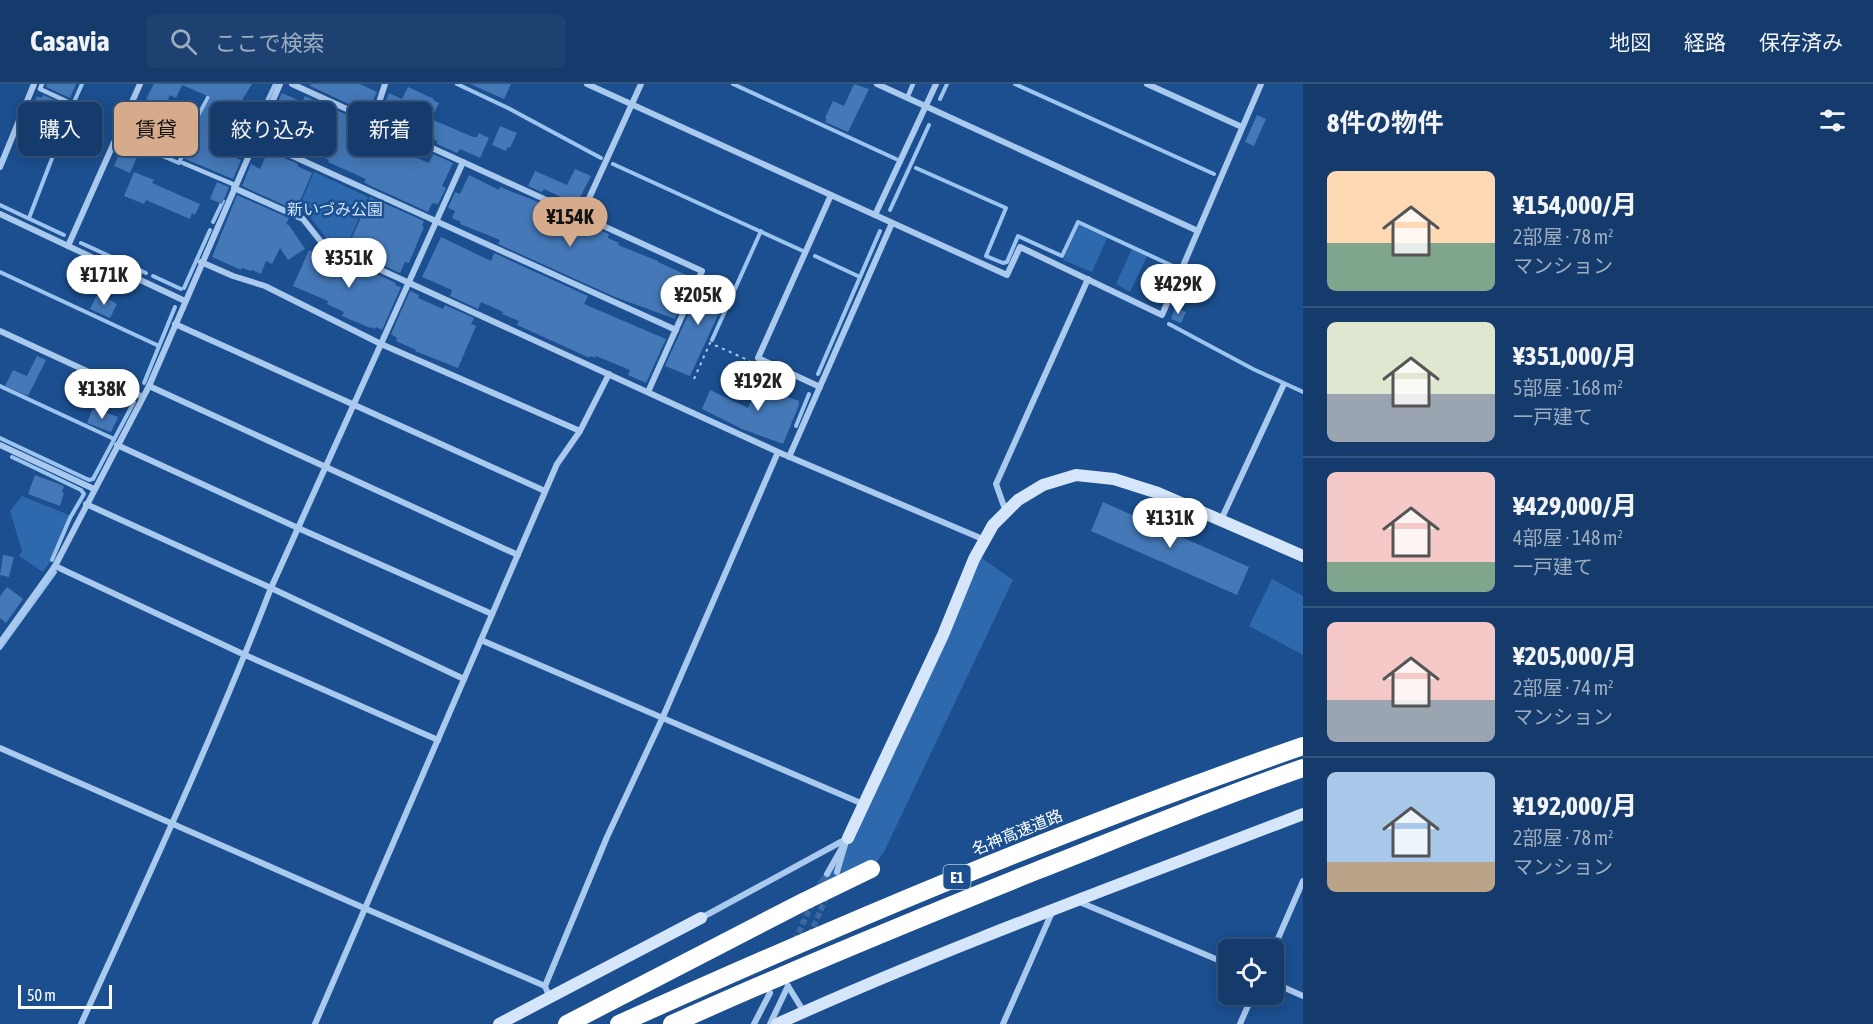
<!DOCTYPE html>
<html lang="ja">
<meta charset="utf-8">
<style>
body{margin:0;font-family:"Asap Condensed","Noto Sans JP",sans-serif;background:#1d4271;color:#f1f3f6;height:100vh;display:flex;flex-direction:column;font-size:22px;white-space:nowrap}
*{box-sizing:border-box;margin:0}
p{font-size:20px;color:#9dadc1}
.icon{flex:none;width:33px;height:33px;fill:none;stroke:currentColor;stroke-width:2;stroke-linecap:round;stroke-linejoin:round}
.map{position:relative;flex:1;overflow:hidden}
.details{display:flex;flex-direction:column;background:#143b6b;width:570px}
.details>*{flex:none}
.hud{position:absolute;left:18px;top:18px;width:570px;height:54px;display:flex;gap:12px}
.fabs{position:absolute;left:1218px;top:855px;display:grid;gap:12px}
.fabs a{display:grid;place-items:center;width:66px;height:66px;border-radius:9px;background:#143b6b;box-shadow:0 3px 15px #0003,0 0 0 2px #33557e;font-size:30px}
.scale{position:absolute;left:18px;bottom:15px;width:94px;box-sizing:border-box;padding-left:6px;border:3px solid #fff;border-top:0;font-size:16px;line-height:21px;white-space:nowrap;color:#fff;-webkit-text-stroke:4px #1b4f8f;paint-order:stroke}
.price{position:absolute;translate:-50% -51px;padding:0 14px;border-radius:21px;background:#fff;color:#222;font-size:20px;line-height:39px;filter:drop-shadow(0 2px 3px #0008)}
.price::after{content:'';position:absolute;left:50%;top:36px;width:18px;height:14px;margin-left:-9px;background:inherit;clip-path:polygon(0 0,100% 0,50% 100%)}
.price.active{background:#d6ab8b;color:#111}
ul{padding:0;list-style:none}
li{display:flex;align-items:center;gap:18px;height:150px;padding:0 24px}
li+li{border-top:2px solid #33557e}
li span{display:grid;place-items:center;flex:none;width:168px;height:120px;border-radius:9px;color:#555}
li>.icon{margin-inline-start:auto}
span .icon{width:72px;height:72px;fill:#fffc;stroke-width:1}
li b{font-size:26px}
h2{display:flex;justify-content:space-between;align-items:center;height:72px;padding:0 24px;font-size:26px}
.pill{padding:0 21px;border-radius:9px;background:#143b6b;box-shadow:0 3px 15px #0003,0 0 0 2px #33557e;font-size:21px;line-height:54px}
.pill.active{background:#d6ab8b;color:#111}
header{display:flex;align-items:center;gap:36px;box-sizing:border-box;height:84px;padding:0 30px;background:#143b6b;border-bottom:2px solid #33557e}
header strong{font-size:28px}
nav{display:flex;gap:33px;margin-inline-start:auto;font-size:21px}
.search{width:420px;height:54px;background:#1d4271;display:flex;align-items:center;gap:15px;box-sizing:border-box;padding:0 21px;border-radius:9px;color:#9dadc1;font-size:22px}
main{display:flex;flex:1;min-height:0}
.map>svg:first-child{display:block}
.green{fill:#2e69ad}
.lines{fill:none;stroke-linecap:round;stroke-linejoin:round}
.stream{stroke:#9cc4f0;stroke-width:4}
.building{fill:#4478b7}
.street-tunnel{stroke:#3d69a0;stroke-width:6;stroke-dasharray:6 3;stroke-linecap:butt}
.path{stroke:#a9c9ee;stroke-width:2;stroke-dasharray:3 4.5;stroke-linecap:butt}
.lane{stroke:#a9c9ee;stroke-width:4.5}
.street{stroke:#a9c9ee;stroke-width:6}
.secondary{stroke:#d6e6fa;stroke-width:12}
.highway{stroke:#fff;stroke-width:18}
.labels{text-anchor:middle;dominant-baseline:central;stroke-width:5;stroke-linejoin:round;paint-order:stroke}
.shield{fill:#1b4f8f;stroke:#bbcadd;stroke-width:1.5}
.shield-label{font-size:15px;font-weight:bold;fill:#fff}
.park-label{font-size:16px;fill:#cfe3fa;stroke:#1b4f8f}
.street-label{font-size:16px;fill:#fff;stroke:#1b4f8f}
</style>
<header>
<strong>Casavia</strong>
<div class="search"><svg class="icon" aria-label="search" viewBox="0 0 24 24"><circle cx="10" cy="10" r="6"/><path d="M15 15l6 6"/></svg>ここで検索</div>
<nav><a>地図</a><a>経路</a><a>保存済み</a></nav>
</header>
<main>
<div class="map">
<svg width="1303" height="940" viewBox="0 0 1303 940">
<rect width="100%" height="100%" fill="#1b4f8f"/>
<g class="green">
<polygon points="314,88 368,113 346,164 327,155 308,130 298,125"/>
<polygon points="1079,141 1107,154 1092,188 1063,176"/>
<polygon points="1132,165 1147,172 1130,208 1116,200"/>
<polygon points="22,412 69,431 51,476 43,488 19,472 22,467 10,427"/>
<polygon points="976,470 1013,496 884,768 871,785 805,817 848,754"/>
<polygon points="1272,495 1303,512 1303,571 1249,542"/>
</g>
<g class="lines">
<g class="stream">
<polyline points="457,0 508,24 601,74"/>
<polyline points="733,0 896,75"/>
<polyline points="1015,0 1214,90"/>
<polyline points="940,15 947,0"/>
<polyline points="74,18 82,0"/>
<polyline points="265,21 275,0"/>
<polyline points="122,55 179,79 199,30 210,10"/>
<polyline points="245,67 250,56"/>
<polyline points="613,80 803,167"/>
<polyline points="916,84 1006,124 986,172 1003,179 1007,178 1018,152 1062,172 1078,138 1175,183"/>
<polyline points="0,121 64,151"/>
<polyline points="890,126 929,41"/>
<polyline points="29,134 71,25"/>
<polyline points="213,138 223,117"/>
<polyline points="81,159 129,181"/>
<polyline points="815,172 860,193"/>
<polyline points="135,184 146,189"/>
<polyline points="0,188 159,262"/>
<polyline points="153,192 181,205"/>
<polyline points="184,204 210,146"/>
<polyline points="1169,240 1253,285 1303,308"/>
<polyline points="712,256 761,147"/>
<polyline points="818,290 880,147"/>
<polyline points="144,299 175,223"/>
<polyline points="0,302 114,355"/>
<polyline points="796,342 809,310"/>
<polyline points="0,354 89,396 93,395 134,318"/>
<polyline points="12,373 81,406 84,410 70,434 52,476"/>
<polyline points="0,564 55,488"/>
</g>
</g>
<g class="building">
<polygon points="47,0 76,0 70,14 46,3"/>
<polygon points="154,0 252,0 239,21 261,31 254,48 250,46 236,74 241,76 233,95 183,74 198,42 196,41 210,13 182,1 176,14 170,11 165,23 146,15"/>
<polygon points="311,0 360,0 377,8 368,27 363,24 362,26 310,2"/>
<polygon points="470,0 511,0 504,15"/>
<polygon points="854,0 869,5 848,48 825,38 827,35 825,34 833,17 844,22"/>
<polygon points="408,3 434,15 433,16 439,19 431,35 473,53 477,53 479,49 489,54 480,74 460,65 457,69 437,60 437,57 420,49 418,52 392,40 399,25 385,19 389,9 402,15"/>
<polygon points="282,9 302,18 305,12 358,36 354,44 372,52 374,49 386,54 388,50 414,61 410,71 429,79 433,70 453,79 442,102 446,104 438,120 432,119 428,128 369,101 364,98 366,95 328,78 329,76 305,65 302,71 263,52"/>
<polygon points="43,11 67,21 62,35 33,22 37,12 41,14"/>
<polygon points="1257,31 1266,35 1254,62 1245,58"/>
<polygon points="500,42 517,49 510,64 508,63 506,67 492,61"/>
<polygon points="121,66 137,73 130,89 114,82"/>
<polygon points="268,67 298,80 297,82 312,89 297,124 294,122 293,125 242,102 251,80 260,85"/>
<polygon points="575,85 591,92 575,123 560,116 561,113 544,105 542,108 528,102 535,87 567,101"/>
<polygon points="134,88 154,96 152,99 200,120 195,131 192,129 190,135 146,116 144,120 124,112"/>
<polygon points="469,91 499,106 500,103 538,118 535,124 553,132 555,126 609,150 608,154 619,159 618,161 658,177 658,178 693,194 675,235 615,213 498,160 500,156 460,140 461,138 452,134 455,127 448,124 455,108 460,110"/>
<polygon points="217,98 229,103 222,120 210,115"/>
<polygon points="237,111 289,134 286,140 289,141 305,165 288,176 280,164 272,180 266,177 261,190 252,186 251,187 242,184 241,186 212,173"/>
<polygon points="370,113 424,137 422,142 424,143 409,179 405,178 400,189 347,165"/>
<polygon points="441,153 491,177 494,169 588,212 584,220 666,255 646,299 628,291 630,286 596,272 595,274 590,272 590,274 517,241 519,237 502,230 503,228 481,218 478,225 450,212 452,206 422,193"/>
<polygon points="309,166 337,178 339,173 396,199 395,201 401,203 382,246 376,243 375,245 370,243 370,244 342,232 344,228 327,220 328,217 293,202"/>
<polygon points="709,193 731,203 690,292 665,282 703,198 706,200"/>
<polygon points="410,207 419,211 418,214 443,225 445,221 474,234 471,240 476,242 458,284 415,267 416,266 396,257 397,254 391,250"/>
<polygon points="98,209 117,220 110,234 90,225"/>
<polygon points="1175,224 1186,228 1181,239 1171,235"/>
<polygon points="37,272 46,276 28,312 5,302 13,286 27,292"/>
<polygon points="785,296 794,300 788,313 799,317 799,321 783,360 742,345 702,325 710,306 748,324 757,303 778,312"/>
<polygon points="93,324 118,333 111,348 87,339"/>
<polygon points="35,391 64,402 62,408 64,409 60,422 28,410"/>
<polygon points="1103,418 1249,483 1237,511 1091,447"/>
<polygon points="3,471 14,473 9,493 0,491"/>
<polygon points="7,503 23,515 6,539 0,534 0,512"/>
</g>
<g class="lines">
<g class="street-tunnel">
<polyline points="819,806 827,790"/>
<polyline points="810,851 827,811"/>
<polyline points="795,857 813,817"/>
</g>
<polyline class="path" points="694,295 710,259 750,277"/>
<g class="lane">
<polyline points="42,0 40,5 66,17"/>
<polyline points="907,14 913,0"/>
<polyline points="183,79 235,101"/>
</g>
<g class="street">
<polyline points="292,0 702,187 648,308"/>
<polyline points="587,0 1007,191 1020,163 1162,231 1261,0"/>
<polyline points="877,0 1198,147"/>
<polyline points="1147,0 1242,43"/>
<polyline points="373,37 385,0"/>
<polyline points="255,55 676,246"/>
<polyline points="0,83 34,0"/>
<polyline points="234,104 303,135 322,159 778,368 985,456"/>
<polyline points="0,130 185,217"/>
<polyline points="875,131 936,0"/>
<polyline points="581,132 641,0"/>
<polyline points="68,162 140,0"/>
<polyline points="201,178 233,192 265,202 381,260 580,347"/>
<polyline points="175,240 545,407"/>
<polyline points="0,247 143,313"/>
<polyline points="149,302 518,471"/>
<polyline points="820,303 758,274 831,111"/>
<polyline points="0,361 94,405"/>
<polyline points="117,361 298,444 492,530"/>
<polyline points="789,373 892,139"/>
<polyline points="86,420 271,504 464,595"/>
<polyline points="1006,428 996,400 1088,195"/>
<polyline points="1221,436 1283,302"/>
<polyline points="55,482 245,571 438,656"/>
<polyline points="481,556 863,720"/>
<polyline points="0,559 55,482 149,302 280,0"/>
<polyline points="0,664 364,824 545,902"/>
<polyline points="837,788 847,754"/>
<polyline points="827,790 843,762"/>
<polyline points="1077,817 1228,880"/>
<polyline points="701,834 848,754"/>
<polyline points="1273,866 1303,797"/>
<polyline points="1274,899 1303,912"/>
<polyline points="788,902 804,928"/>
<polyline points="549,912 545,902 607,753 662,635 778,368"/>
<path d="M 81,940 C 147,795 214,652 271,504 L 463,78"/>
<polyline points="315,940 557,380 580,347 609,290"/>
<polyline points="754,940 770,909"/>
<polyline points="770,940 788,902"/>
<polyline points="1003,940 1053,826"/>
<polyline points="1240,940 1253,910"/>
</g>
<g class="secondary">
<polyline points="848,754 943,551 974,475 993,441 1018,416 1043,401 1076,391 1114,395 1158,409 1303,472"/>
<polyline points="499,940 701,834"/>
<path d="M 777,940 C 949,862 1127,798 1303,730"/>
</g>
<g class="highway">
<polyline points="567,940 805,817 871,785"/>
<path d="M 619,940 C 843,839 1070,743 1303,662"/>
<path d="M 672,940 C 792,886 914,836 1036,787 C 1125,752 1213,715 1303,684"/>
</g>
</g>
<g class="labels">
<rect class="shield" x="943.5" y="781" width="27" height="24" rx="4.5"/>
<g class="shield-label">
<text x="957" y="793">E1</text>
</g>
<g class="park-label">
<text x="335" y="125">新いづみ公園</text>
</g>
<g class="street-label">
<text transform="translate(1017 748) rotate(-22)">名神高速道路</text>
</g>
</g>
</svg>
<div class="fabs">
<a><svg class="icon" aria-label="locate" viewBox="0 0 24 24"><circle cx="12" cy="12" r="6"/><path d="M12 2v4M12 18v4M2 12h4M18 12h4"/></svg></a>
</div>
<div class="scale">50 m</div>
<b class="price active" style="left:570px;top:164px">¥154K</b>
<b class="price" style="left:349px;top:205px">¥351K</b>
<b class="price" style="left:104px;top:222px">¥171K</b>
<b class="price" style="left:1178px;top:231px">¥429K</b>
<b class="price" style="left:698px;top:242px">¥205K</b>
<b class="price" style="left:758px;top:328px">¥192K</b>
<b class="price" style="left:102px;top:336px">¥138K</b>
<b class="price" style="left:1170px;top:465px">¥131K</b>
<div class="hud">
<a class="pill">購入</a>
<a class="pill active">賃貸</a>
<a class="pill">絞り込み</a>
<a class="pill">新着</a>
</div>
</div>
<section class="details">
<h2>8件の物件<svg class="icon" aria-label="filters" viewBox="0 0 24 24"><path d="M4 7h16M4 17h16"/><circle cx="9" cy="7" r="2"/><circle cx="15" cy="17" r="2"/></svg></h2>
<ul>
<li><span style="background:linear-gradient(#ffd9b3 60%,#7fa58c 0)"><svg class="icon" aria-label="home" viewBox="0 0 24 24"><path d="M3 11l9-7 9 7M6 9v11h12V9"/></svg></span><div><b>¥154,000/月</b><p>2部屋 · 78 m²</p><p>マンション</p></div></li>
<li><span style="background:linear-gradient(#dfe7d0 60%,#9aa5b1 0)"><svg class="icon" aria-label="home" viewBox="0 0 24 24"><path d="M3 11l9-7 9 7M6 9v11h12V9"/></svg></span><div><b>¥351,000/月</b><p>5部屋 · 168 m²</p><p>一戸建て</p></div></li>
<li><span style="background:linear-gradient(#f6c9c9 75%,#7fa58c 0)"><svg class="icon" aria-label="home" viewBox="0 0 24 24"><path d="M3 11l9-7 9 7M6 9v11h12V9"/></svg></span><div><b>¥429,000/月</b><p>4部屋 · 148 m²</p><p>一戸建て</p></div></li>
<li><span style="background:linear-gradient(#f6c9c9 65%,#9aa5b1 0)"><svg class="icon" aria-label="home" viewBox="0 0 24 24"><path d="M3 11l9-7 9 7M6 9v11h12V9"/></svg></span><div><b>¥205,000/月</b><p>2部屋 · 74 m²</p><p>マンション</p></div></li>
<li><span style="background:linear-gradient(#a9c7e8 75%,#b9a48a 0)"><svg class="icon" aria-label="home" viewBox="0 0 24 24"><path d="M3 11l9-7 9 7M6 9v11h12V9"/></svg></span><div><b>¥192,000/月</b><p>2部屋 · 78 m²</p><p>マンション</p></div></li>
</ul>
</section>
</main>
